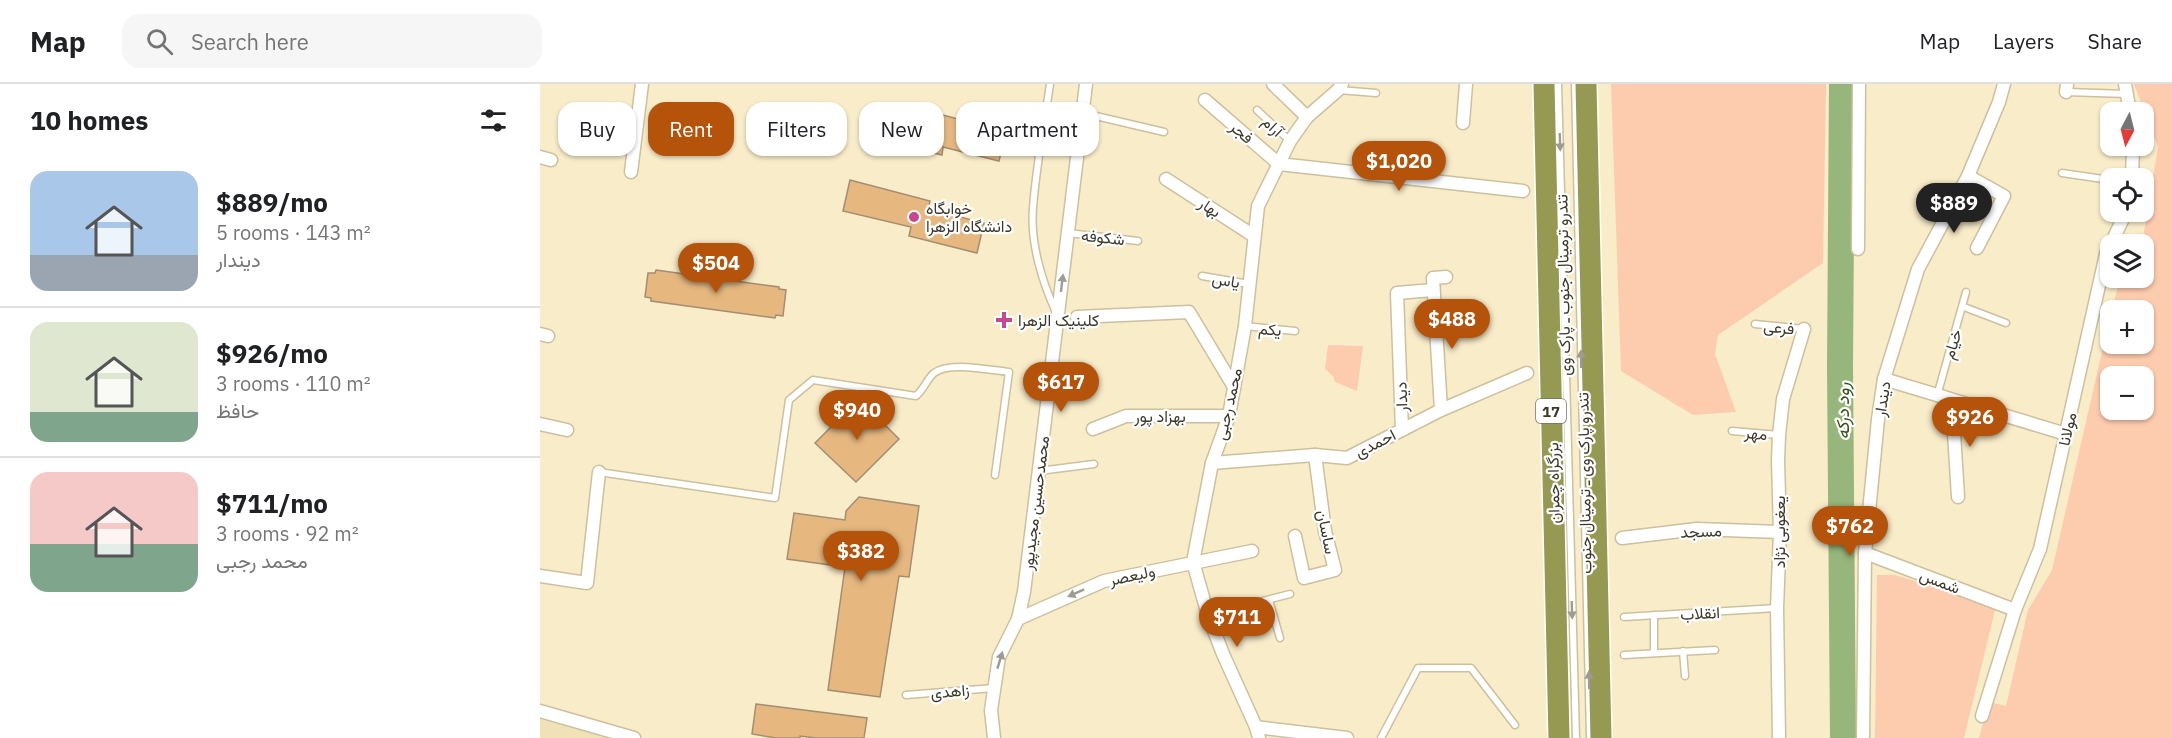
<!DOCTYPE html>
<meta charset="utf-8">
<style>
body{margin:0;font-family:"IBM Plex Sans",Vazirmatn,sans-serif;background:#f6f6f6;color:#202124;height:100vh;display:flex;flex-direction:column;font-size:22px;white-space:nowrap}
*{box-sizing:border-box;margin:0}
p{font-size:20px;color:#757577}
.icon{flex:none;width:33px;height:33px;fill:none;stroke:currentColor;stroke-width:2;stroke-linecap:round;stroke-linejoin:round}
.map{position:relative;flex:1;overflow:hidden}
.panel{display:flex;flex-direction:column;background:#fff;width:540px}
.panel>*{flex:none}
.guide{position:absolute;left:18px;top:18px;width:570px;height:54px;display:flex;gap:12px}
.needle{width:39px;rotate:187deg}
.controls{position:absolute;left:1560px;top:18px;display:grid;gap:12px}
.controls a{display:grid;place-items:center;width:54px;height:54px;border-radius:12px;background:#fff;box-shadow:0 2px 4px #0004;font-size:30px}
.price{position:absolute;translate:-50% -51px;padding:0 14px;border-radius:21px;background:#b45309;color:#fff;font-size:20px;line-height:39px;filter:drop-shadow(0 2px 3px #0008)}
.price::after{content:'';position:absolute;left:50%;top:36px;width:18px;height:14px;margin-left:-9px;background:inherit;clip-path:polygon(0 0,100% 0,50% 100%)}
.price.current{background:#222;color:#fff}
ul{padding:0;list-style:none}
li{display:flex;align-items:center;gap:18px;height:150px;padding:0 30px}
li+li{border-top:2px solid #e0e0e0}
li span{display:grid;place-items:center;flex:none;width:168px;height:120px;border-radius:18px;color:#555}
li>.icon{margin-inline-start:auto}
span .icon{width:72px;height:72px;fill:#fffc;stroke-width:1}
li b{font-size:26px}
h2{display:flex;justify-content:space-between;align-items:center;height:72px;padding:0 30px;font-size:26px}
.tag{padding:0 21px;border-radius:18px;background:#fff;box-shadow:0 2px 4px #0004;font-size:21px;line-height:54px}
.tag.current{background:#b45309;color:#fff}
header{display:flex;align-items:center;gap:36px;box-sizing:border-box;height:84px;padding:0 30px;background:#fff;border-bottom:2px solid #e0e0e0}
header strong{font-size:28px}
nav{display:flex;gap:33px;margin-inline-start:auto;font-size:21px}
.search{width:420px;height:54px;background:#f6f6f6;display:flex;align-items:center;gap:15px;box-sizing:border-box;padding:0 21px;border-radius:18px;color:#757577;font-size:22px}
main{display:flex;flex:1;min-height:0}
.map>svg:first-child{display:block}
.built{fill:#f0e1b6}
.green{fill:#fdcbae;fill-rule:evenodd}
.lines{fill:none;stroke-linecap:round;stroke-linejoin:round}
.river{stroke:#96b67b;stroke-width:26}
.building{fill:#e6b880;stroke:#a48d72;stroke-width:1.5}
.lane-casing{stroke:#ccc09e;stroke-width:9}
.street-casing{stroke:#ccc09e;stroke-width:15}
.highway-casing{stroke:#fff;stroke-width:24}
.lane{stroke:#fff;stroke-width:6}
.street{stroke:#fff;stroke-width:12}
.highway{stroke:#969952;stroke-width:21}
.oneway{fill:#9d9b94}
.poi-dot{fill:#c9478d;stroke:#fff;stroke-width:2}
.labels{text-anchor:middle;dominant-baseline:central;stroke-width:4.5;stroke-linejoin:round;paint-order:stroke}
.shield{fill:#fff;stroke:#767369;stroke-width:1.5}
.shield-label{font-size:15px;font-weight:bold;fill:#3b3729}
.street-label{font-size:16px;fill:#3b3729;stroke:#fff}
.poi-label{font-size:16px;fill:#3b3729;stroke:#fff;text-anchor:start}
.water-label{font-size:18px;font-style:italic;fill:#345213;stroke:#fff}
</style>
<header>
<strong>Map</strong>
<div class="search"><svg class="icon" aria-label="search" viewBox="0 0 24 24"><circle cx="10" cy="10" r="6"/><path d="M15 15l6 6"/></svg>Search here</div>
<nav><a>Map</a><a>Layers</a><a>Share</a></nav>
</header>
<main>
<section class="panel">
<h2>10 homes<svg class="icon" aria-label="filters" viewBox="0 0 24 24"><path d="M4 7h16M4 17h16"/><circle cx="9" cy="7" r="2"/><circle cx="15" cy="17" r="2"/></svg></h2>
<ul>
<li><span style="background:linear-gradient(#a9c7e8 70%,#9aa5b1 0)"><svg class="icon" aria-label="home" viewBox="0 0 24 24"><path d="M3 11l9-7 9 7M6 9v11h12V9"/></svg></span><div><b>$889/mo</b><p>5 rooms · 143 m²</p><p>دیندار</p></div></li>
<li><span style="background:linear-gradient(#dfe7d0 75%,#7fa58c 0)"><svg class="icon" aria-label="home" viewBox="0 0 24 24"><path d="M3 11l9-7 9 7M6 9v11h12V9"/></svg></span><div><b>$926/mo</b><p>3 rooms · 110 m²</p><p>حافظ</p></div></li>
<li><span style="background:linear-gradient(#f6c9c9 60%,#7fa58c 0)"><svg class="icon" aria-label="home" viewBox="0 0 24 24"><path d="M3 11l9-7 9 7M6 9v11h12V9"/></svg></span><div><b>$711/mo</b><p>3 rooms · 92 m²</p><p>محمد رجبی</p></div></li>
</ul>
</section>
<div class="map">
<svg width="1632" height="654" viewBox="0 0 1632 654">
<rect width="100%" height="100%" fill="#f9ecc9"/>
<polygon class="built" points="0,629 87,654 0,654"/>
<g class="green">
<polygon points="1071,0 1286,0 1283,179 1178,251 1175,270 1196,328 1153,331 1081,287"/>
<path d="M 1594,0 L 1632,0 L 1632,654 L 1439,654 L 1449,618 L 1466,622 L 1488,526 L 1512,486 L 1570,233 L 1570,260 L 1604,260 L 1604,226 L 1572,226 L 1580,194 L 1604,194 L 1604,160 L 1602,160 L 1618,63 ZM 1570,292 L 1604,292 L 1604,326 L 1570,326 Z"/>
<polygon points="788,261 823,262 817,307 795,298 793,292 785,285"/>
<polygon points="1337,491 1355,491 1456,522 1424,654 1335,654"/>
</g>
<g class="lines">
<polyline class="river" points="1302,0 1300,284 1303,654"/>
</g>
<g class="building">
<polygon points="329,21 397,38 399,30 466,48 459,77 403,63 402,71 322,52"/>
<polygon points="310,96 390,117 388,125 444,139 437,169 369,152 371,143 303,127"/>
<polygon points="116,186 239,203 239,205 246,206 243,232 236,231 235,234 111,217 111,214 105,213 108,189 115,189"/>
<polygon points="319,315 359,355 316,398 275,359"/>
<polygon points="319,413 379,422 369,493 359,492 340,613 288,606 305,483 247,475 254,429 305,436 306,427"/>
<polygon points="216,620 327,634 324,654 276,654 260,652 260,654 236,654 212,650"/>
</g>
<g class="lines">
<defs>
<g id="lane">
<path d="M 510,0 C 504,41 496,83 493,124 C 490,158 502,198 516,228"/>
<polyline points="1018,0 1036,654"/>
<polyline points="1035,0 1050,654"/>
<polyline points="799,6 836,9"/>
<polyline points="1526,8 1587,10"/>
<polyline points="717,26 750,57"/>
<polyline points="543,29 624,48"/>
<polyline points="1522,89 1570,96"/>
<polyline points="528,149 598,157"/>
<polyline points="662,192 709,200"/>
<polyline points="1424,223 1466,239"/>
<polyline points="1215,240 1264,245"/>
<polyline points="705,242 755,247"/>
<polyline points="1397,312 1426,208"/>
<polyline points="1192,347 1239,351"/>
<polyline points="499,387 554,380"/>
<path d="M 59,388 L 235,414 L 249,316 L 273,296 L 376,312 C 384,305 387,295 394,289 C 409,277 449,286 469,288 L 455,391"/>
<polyline points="729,516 740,554"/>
<polyline points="668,531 750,510"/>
<polyline points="1114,531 1114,569"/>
<polyline points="1084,533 1237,524"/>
<polyline points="1143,567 1145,592"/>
<polyline points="1084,571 1175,566"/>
<polyline points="366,611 454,604"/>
<polyline points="841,654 878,584 931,584 975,641"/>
</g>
<g id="street">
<polyline points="733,0 767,33"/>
<polyline points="1585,0 1590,28"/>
<polyline points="1526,8 1527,0"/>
<polyline points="665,16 739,80"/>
<polyline points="923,39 926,0"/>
<polyline points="0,73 11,76"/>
<polyline points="739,80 983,107"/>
<polyline points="91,88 102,0"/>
<polyline points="1428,92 1464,112 1437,164"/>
<polyline points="1592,94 1593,62"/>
<polyline points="626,95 714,152"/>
<polyline points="1571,160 1586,128"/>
<polyline points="1318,165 1319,0"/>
<polyline points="537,233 649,228 694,303"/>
<polyline points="0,250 8,252"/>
<polyline points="1344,295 1526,350"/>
<polyline points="1412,317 1418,413"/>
<polyline points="901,326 893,194 906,193"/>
<polyline points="0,340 27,346"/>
<polyline points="553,345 586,332 689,332"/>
<polyline points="862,346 857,209 893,206"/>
<polyline points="672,379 775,371 807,374 901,326 987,289"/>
<polyline points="755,452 764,494 795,486 785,447 775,371"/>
<polyline points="1082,454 1157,445 1240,448"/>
<polyline points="1325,469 1475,526"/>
<polyline points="0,492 47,499 59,388"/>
<polyline points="478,535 564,497 712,467"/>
<polyline points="0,627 94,654"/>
<polyline points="1442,632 1475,526 1500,465 1566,170 1570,161"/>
<polyline points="716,643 807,654"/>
<polyline points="454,654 451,626 459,573 478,535 484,508 546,0"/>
<polyline points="719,654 716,643 683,570 668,531 653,478 672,379 689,332 705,242 718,122 750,57 767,33 798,6 802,0"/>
<polyline points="1239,654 1237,524 1240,448 1238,377 1239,351 1243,315 1264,245"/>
<polyline points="1323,654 1325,469 1338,335 1344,295 1378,185 1428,92 1459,18 1464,0"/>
</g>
<g id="highway">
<polyline points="1004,0 1019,654"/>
<polyline points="1046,0 1061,654"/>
</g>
</defs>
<use href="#lane" class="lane-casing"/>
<use href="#street" class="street-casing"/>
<use href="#highway" class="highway-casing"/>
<use href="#lane" class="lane"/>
<use href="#street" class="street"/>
<use href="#highway" class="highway"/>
</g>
<defs><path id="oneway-solid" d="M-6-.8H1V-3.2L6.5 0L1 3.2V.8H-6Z" transform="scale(1.5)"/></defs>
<g class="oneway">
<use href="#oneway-solid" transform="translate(1020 58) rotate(88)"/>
<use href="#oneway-solid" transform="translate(522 199) rotate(-83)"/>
<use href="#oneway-solid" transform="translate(1041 275) rotate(-91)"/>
<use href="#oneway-solid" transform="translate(536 509) rotate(156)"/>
<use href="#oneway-solid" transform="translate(1032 526) rotate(88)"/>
<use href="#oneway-solid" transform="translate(460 576) rotate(-73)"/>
<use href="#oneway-solid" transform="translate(1049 596) rotate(-92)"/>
</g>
<g class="poi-dot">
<circle cx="374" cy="133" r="6"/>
<path d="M461 227h6v6h6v6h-6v6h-6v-6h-6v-6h6z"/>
</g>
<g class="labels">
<rect class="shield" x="996" y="315" width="30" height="24" rx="4.5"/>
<g class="shield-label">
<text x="1011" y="327">17</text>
</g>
<g class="street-label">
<text transform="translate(733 42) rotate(43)">آرام</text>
<text transform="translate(702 48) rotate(41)">فجر</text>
<text transform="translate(670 123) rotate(33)">بهار</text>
<text transform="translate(563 153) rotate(6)">شکوفه</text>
<text transform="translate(686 196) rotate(9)">یاس</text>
<text transform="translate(1023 201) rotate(-91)">تندرو ترمینال جنوب ـ پارک وی</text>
<text transform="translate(1239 243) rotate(6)">فرعی</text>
<text transform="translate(730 245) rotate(5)">یکم</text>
<text transform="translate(1412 260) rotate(-73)">خیام</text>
<text transform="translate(861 313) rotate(-92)">دیدار</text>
<text transform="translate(1342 315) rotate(-81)">دیندار</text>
<text transform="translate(688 320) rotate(-77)">محمد رجبی</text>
<text x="620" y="332">بهزاد پور</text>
<text transform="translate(1527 345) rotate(-77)">مولانا</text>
<text transform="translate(1216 349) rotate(6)">مهر</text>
<text transform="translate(835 359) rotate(-27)">احمدی</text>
<text transform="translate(1013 399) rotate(-91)">بزرگراه چمران</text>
<text transform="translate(1044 399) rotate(-91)">تندرو پارک وی ـ ترمینال جنوب</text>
<text transform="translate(495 419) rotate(-83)">محمدحسین مجیدپور</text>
<text transform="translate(1161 447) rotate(-2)">مسجد</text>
<text transform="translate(787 448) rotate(79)">ساسان</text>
<text transform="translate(1239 448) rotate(-90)">یعغوبی نژاد</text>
<text transform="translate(592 491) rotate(-12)">ولیعصر</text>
<text transform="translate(1400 497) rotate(21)">شمس</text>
<text transform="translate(1160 529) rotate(-3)">انقلاب</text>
<text transform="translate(410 607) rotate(-5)">زاهدی</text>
</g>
<g class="poi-label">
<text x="386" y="124">خوابگاه<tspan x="386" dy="18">دانشگاه الزهرا</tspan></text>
<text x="478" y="236">کلینیک الزهرا</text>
</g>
<g class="water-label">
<text transform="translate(1302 327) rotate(-90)">رود درکه</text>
</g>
</g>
</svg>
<div class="controls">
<a><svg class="needle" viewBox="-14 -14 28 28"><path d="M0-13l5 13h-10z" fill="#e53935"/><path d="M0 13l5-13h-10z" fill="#757577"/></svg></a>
<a><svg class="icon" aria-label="locate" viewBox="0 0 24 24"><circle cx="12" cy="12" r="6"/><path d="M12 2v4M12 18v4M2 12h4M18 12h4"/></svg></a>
<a><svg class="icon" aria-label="layers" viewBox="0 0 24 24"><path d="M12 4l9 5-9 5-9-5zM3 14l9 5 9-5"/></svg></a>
<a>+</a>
<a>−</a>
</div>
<b class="price" style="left:859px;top:108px">$1,020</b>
<b class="price current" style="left:1414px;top:150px">$889</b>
<b class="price" style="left:176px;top:210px">$504</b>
<b class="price" style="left:912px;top:266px">$488</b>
<b class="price" style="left:521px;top:329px">$617</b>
<b class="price" style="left:317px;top:357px">$940</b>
<b class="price" style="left:1430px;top:364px">$926</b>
<b class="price" style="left:1310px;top:473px">$762</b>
<b class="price" style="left:321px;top:498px">$382</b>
<b class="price" style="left:697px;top:564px">$711</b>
<div class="guide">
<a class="tag">Buy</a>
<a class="tag current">Rent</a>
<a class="tag">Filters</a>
<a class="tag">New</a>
<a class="tag">Apartment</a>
</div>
</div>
</main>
